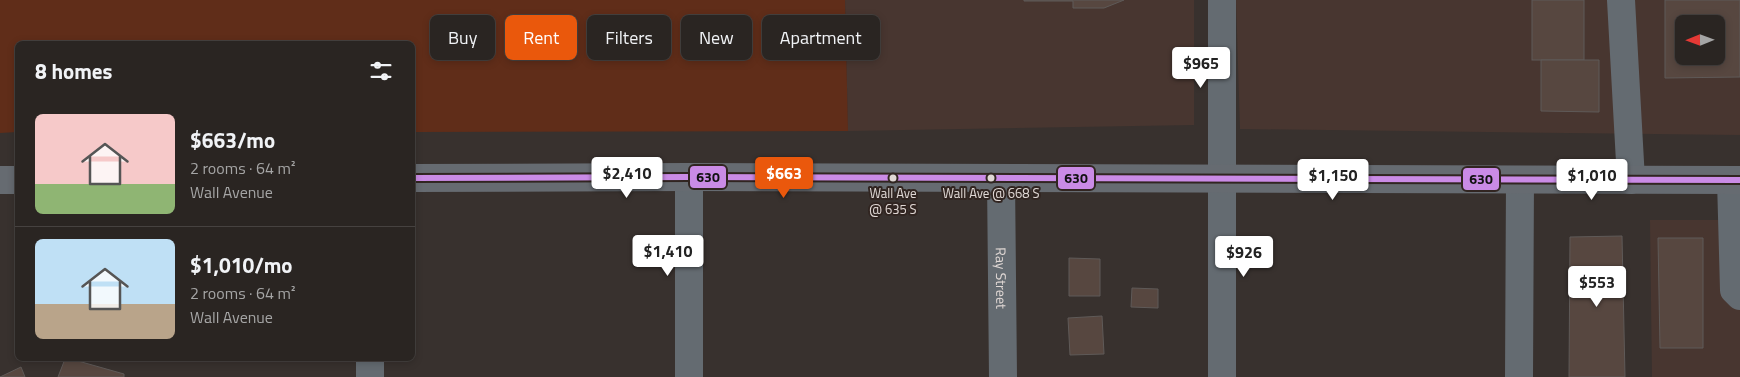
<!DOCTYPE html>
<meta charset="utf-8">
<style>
body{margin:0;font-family:"Titillium Web",sans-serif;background:#322d2a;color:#f1f3f6;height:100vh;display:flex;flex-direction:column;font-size:19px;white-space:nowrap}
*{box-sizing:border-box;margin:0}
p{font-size:16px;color:#a5a5a5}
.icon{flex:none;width:28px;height:28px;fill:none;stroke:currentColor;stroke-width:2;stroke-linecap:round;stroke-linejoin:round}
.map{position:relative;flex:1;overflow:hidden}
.side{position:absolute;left:15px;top:41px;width:400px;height:320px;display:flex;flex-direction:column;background:#2a2522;border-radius:8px;box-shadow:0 2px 8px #0003,0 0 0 1px #464240}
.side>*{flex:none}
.top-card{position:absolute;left:430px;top:15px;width:475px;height:45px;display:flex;gap:10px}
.needle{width:32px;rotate:269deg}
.fabs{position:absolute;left:1675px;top:15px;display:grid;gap:10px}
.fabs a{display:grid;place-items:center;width:50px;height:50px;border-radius:8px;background:#2a2522;box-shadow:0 2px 8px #0003,0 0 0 1px #464240;font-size:25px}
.price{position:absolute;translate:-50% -42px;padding:0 11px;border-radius:5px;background:#fff;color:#222;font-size:16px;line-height:32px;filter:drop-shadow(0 1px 2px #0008)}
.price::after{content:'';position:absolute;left:50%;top:30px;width:15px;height:11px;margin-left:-8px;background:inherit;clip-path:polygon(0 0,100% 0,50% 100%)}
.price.active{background:#ea580c;color:#fff}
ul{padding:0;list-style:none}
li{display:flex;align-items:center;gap:15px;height:125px;padding:0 20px}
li+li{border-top:1px solid #464240}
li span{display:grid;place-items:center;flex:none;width:140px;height:100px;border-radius:8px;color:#555}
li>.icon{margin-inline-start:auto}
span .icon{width:60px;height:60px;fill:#fffc;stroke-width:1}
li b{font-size:21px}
h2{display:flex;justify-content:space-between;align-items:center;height:60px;padding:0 20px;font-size:21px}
.chip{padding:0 18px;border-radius:8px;background:#2a2522;box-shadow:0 2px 8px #0003,0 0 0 1px #464240;font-size:18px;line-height:45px}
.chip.active{background:#ea580c;color:#fff}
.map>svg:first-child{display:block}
.built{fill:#483630;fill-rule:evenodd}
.green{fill:#602d19}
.building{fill:#574740;stroke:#5f5a58;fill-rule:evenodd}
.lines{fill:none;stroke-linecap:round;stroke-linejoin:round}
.minor{stroke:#646b71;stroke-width:28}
.major{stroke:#666b71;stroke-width:28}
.bus-1-casing{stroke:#312521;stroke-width:10}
.bus-1{stroke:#ca8be6;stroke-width:6}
.bus-dot{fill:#e0d8d5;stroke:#312521;stroke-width:2}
.labels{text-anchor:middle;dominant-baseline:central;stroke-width:4;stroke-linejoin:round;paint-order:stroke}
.bus-label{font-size:13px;fill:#e0d8d5;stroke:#312521}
.street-label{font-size:14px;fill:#e0d8d5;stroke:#312521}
.line-badge{stroke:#312521;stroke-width:2}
.pale-badge-label{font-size:14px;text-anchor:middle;font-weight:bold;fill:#111}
</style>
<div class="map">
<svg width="1740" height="377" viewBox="0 0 1740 377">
<rect width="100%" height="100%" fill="#38312e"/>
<g class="built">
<polygon points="845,0 1194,0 1194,125 848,131"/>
<path d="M 1236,0 L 1740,0 L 1740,135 L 1240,129 ZM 1684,24 L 1716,24 L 1716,56 L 1684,56 Z"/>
<polygon points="1650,220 1740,220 1740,377 1652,377"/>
</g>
<polygon class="green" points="0,0 845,0 848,131 413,132 412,44 18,44 17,132 0,133"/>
<g class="building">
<polygon points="1024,0 1124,0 1104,8 1073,8 1073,1 1024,1"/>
<rect x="1532" y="0" width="52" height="60"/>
<path d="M 1665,0 L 1740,0 L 1740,77 L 1665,78 ZM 1684,24 L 1716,24 L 1716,56 L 1684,56 Z"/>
<polygon points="1541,60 1599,60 1599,112 1541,111"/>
<polygon points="1622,236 1625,377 1569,377 1570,237"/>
<polygon points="1658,238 1703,238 1703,348 1660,348"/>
<polygon points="1069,258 1100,259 1100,296 1069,296"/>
<polygon points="1132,288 1158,289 1158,308 1131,307"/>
<polygon points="1102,316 1104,354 1070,355 1068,318"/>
<polygon points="65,359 71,359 124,374 124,377 58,377"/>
<polygon points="21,367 25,377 0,377"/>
</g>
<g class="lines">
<g class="minor">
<polyline points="1222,0 1222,377"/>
<polyline points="1621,0 1631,180"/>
<path id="s1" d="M 1001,179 L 1003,377"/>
<polyline points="1731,180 1734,290 1740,296"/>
<polyline points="370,359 370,377"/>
<polyline points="689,377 689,177"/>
<polyline points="1519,377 1520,180"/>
</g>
<g class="major">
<polyline points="412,178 689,177 1740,180"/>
<polyline points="0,180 18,180"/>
</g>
<defs>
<polyline id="bus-1" points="412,178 689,177 1740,180"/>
</defs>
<use href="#bus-1" class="bus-1-casing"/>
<use href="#bus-1" class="bus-1"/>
</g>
<g class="bus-dot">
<circle cx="893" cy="178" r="4.5"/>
<circle cx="991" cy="178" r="4.5"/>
</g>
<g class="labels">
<g class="bus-label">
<text x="893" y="193">Wall Ave<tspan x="893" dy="16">@ 635 S</tspan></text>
<text x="991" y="193">Wall Ave @ 668 S</text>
</g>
<g class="street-label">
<text stroke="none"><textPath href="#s1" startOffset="99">Ray Street</textPath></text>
</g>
</g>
<g class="line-badge">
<rect x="689" y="165" width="38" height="24" rx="5" fill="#ca8be6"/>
<rect x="1057" y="166" width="38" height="24" rx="5" fill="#ca8be6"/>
<rect x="1462" y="167" width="38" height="24" rx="5" fill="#ca8be6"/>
</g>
<g class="pale-badge-label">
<text x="708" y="182">630</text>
<text x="1076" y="183">630</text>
<text x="1481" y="184">630</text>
</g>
</svg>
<div class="fabs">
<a><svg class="needle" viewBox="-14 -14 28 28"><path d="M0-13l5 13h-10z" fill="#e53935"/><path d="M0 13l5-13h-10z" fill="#a5a5a5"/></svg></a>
</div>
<b class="price" style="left:1201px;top:89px">$965</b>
<b class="price" style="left:627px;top:199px">$2,410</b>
<b class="price active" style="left:784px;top:199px">$663</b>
<b class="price" style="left:1333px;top:201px">$1,150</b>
<b class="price" style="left:1592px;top:201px">$1,010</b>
<b class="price" style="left:668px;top:277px">$1,410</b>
<b class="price" style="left:1244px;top:278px">$926</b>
<b class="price" style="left:1597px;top:308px">$553</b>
<div class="top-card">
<a class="chip">Buy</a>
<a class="chip active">Rent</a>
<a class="chip">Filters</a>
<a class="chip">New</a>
<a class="chip">Apartment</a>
</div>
<section class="side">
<h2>8 homes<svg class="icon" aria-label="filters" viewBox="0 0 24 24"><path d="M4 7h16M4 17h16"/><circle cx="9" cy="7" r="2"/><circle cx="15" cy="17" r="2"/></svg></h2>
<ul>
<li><span style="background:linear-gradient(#f6c9c9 70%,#8fb573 0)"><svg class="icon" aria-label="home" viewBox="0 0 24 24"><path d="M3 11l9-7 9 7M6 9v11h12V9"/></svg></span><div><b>$663/mo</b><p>2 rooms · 64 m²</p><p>Wall Avenue</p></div></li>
<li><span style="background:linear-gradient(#bfe0f5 65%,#b9a48a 0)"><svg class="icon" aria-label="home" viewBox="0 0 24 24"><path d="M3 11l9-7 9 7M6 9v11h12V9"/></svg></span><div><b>$1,010/mo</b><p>2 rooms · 64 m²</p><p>Wall Avenue</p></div></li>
</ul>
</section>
</div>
